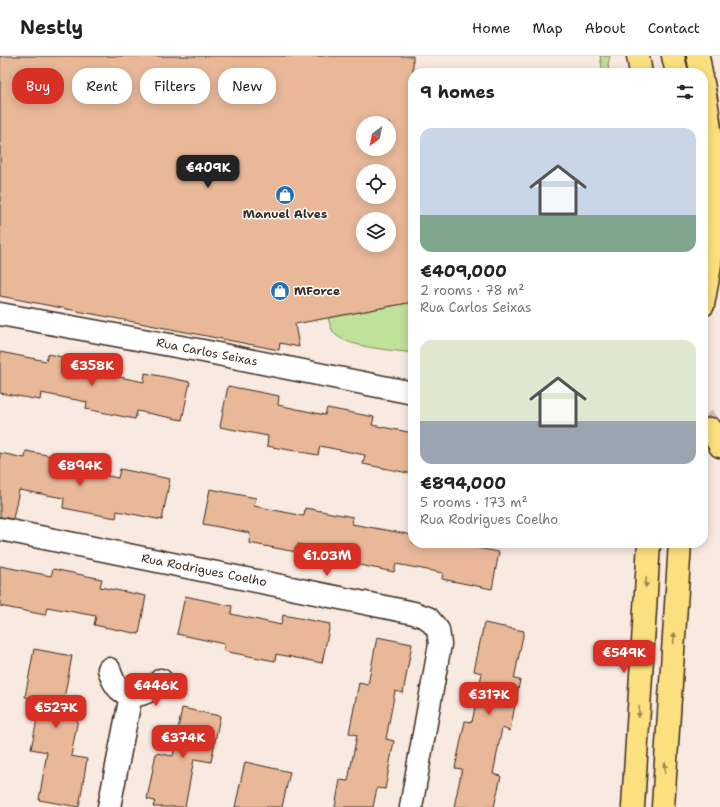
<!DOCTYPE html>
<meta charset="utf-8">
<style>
body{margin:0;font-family:"Shantell Sans",sans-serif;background:#f2f2f2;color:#222;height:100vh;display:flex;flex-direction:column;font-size:15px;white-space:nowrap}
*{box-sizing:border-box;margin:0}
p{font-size:13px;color:#767676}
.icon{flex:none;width:22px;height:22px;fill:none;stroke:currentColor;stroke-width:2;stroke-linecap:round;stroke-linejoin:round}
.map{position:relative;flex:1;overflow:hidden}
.sheet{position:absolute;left:408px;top:12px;width:300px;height:480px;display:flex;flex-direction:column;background:#fff;border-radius:16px;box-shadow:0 2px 10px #0003}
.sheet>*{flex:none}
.top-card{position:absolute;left:12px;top:12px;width:336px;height:36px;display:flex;gap:8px}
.needle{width:26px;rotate:212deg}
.tools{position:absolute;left:356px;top:60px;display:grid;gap:8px}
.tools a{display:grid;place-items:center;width:40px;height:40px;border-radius:50%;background:#fff;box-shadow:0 2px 10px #0003;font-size:20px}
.price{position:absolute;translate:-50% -34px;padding:0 9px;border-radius:8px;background:#d93025;color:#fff;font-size:13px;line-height:26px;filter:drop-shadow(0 1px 2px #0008)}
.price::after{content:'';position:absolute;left:50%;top:24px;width:12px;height:9px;margin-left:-6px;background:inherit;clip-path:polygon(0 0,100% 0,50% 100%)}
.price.selected{background:#222;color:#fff}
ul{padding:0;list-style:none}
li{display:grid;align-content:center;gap:8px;height:212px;padding:0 12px}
li span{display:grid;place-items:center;height:124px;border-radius:12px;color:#555}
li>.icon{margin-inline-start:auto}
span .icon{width:72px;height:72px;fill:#fffc;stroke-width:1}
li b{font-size:17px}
h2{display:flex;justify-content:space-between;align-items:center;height:48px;padding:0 12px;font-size:17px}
.pill{padding:0 14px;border-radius:16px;background:#fff;box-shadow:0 2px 10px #0003;font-size:14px;line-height:36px}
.pill.selected{background:#d93025;color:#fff}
header{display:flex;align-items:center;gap:24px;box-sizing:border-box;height:56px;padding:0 20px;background:#fff;border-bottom:1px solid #e0e0e0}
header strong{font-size:19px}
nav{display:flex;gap:22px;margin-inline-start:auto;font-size:14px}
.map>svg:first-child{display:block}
.green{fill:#c0e199;stroke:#7e865c}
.building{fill:#e8b899;stroke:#3b2a1e;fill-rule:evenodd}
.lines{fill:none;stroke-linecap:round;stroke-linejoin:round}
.highway-tunnel{stroke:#d2c4b9;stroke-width:22;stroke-dasharray:22 11;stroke-linecap:butt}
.minor-casing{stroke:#3b2a1e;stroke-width:25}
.major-casing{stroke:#3b2a1e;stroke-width:25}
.highway-casing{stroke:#3b2a1e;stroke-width:25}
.minor{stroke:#fff;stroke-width:22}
.major{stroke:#fce080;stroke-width:22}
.highway{stroke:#fce080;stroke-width:22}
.oneway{fill:#9c854f}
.labels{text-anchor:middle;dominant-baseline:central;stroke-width:3;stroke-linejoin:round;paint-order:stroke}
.poi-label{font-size:12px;font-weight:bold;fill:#3b2a1e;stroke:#fff}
.street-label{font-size:12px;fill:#3b2a1e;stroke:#fff}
</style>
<header>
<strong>Nestly</strong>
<nav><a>Home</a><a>Map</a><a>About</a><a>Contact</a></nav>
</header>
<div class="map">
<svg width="720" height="751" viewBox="0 0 720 751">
<rect width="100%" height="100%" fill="#f8eae0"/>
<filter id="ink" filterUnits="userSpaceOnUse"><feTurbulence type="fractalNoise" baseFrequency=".025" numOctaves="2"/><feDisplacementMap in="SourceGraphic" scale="8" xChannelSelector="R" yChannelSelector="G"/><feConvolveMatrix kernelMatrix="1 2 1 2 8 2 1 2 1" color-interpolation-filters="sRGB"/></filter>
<g filter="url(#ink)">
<g class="green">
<polygon points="600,0 610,0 608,8 609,17 603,17"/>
<path d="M 413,246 L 413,297 C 393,294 351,292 336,279 C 331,274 330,268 328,262 Z"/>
</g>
<g class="building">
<path d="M 0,0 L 413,0 L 413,246 L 295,268 L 299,291 L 280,287 L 279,294 L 0,240 ZM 363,67 L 389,67 L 389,93 L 363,93 ZM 363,115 L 389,115 L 389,141 L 363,141 ZM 363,163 L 389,163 L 389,189 L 363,189 Z"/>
<polygon points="0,296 46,305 48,298 96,308 95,316 144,326 145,317 190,326 182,364 137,355 135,363 86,353 87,346 41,337 40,344 0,337"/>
<polygon points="228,330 279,340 278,349 325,359 327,352 374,361 372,369 413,377 413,418 363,408 365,399 320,390 318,399 267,390 268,380 220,371"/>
<polygon points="26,395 73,404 72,412 118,422 120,413 170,423 162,464 117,455 116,462 63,452 64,442 19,434 13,463 0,461 0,397 25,402"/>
<polygon points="210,433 256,442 254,450 304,460 305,452 353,461 352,468 413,479 413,487 450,487 499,496 492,533 442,523 443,517 396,508 394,516 345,506 347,498 298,488 296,496 249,487 250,477 203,468"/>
<polygon points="0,510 51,520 53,513 102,523 100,531 146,540 139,578 94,569 96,560 47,551 45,559 0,550"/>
<polygon points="185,540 232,550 231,558 281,569 283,559 330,568 322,607 276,598 275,605 223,595 224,588 177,578"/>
<polygon points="484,567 524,575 514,623 520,624 510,675 502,672 493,718 501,720 494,751 454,751 462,713 455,712 465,665 472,666 482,617 474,615"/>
<polygon points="377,581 412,588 403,637 395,635 386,683 394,685 385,733 377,732 373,751 335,751 340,724 348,725 357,679 349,677 359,627 368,629"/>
<polygon points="34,593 72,600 63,648 80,652 71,700 87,703 79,751 39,744 47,696 31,693 41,644 25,641"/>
<polygon points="182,652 220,660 211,706 194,703 185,751 153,751 155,745 147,743 156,697 173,700"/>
<polygon points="245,706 290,716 282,751 235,751"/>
</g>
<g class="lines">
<polyline class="highway-tunnel" points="703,360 711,373"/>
<defs>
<g id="minor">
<polyline points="0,258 203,295 413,337"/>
<polyline points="0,473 414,557 428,562 438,574 440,588 411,751"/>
<path d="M 109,613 C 111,620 114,628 119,633 C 134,646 151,636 161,624"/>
<polyline points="109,751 131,639"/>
</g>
<g id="major">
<polyline points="638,0 641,17"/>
<polyline points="698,0 701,17"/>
<path d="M 703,27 C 714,83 716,141 711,198 C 710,215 706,232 703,249"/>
<polyline points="633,751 649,487"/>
<polyline points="663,751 680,487"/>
</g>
<g id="highway">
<polyline points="673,0 677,17"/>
<polyline points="711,373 720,390"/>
</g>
</defs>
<use href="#minor" class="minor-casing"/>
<use href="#major" class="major-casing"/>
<use href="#highway" class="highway-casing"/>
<use href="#minor" class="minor"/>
<use href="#major" class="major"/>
<use href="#highway" class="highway"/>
</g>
<defs><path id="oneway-solid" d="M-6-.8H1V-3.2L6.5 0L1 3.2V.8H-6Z"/></defs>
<g class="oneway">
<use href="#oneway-solid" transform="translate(646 526) rotate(93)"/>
<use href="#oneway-solid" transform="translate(674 582) rotate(-86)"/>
<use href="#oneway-solid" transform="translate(639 656) rotate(93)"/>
<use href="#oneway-solid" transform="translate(665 712) rotate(-86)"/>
</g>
</g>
<defs>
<symbol id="shop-disc" viewBox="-11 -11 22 22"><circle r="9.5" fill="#1f6fb2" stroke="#fff"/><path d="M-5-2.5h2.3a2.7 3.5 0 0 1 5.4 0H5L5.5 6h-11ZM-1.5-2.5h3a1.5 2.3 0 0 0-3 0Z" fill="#fff"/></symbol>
</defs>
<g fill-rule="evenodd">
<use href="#shop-disc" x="274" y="128" width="22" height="22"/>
<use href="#shop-disc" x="269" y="224" width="22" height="22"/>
</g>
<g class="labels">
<g class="poi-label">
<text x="285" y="158">Manuel Alves</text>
<text x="294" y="235" text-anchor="start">MForce</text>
</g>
<g class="street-label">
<text transform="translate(207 296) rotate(11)">Rua Carlos Seixas</text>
<text transform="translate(204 514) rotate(11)">Rua Rodrigues Coelho</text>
</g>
</g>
</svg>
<div class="tools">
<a><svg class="needle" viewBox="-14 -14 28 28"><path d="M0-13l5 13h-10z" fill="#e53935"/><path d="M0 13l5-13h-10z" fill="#767676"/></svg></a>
<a><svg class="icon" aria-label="locate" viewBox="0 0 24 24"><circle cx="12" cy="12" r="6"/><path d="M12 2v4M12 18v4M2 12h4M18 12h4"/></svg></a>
<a><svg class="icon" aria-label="layers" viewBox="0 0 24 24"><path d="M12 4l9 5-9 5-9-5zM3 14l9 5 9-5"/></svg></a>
</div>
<b class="price selected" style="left:208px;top:133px">€409K</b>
<b class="price" style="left:92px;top:331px">€358K</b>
<b class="price" style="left:80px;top:431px">€894K</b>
<b class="price" style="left:327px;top:521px">€1.03M</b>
<b class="price" style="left:624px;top:618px">€549K</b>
<b class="price" style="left:156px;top:651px">€446K</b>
<b class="price" style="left:489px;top:660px">€317K</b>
<b class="price" style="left:56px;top:673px">€527K</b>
<b class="price" style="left:183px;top:703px">€374K</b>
<div class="top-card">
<a class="pill selected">Buy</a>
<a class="pill">Rent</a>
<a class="pill">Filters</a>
<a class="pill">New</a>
</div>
<section class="sheet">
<h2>9 homes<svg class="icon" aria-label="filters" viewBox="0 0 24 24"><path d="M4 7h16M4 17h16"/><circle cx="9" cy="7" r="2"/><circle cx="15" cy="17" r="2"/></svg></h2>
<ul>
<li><span style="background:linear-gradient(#c9d6e8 70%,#7fa58c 0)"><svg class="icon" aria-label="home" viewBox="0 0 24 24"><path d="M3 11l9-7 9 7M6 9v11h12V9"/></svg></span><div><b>€409,000</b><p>2 rooms · 78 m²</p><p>Rua Carlos Seixas</p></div></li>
<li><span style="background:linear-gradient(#dfe7d0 65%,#9aa5b1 0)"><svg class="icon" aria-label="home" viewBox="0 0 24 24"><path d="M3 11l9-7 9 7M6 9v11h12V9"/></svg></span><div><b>€894,000</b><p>5 rooms · 173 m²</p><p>Rua Rodrigues Coelho</p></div></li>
</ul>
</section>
</div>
